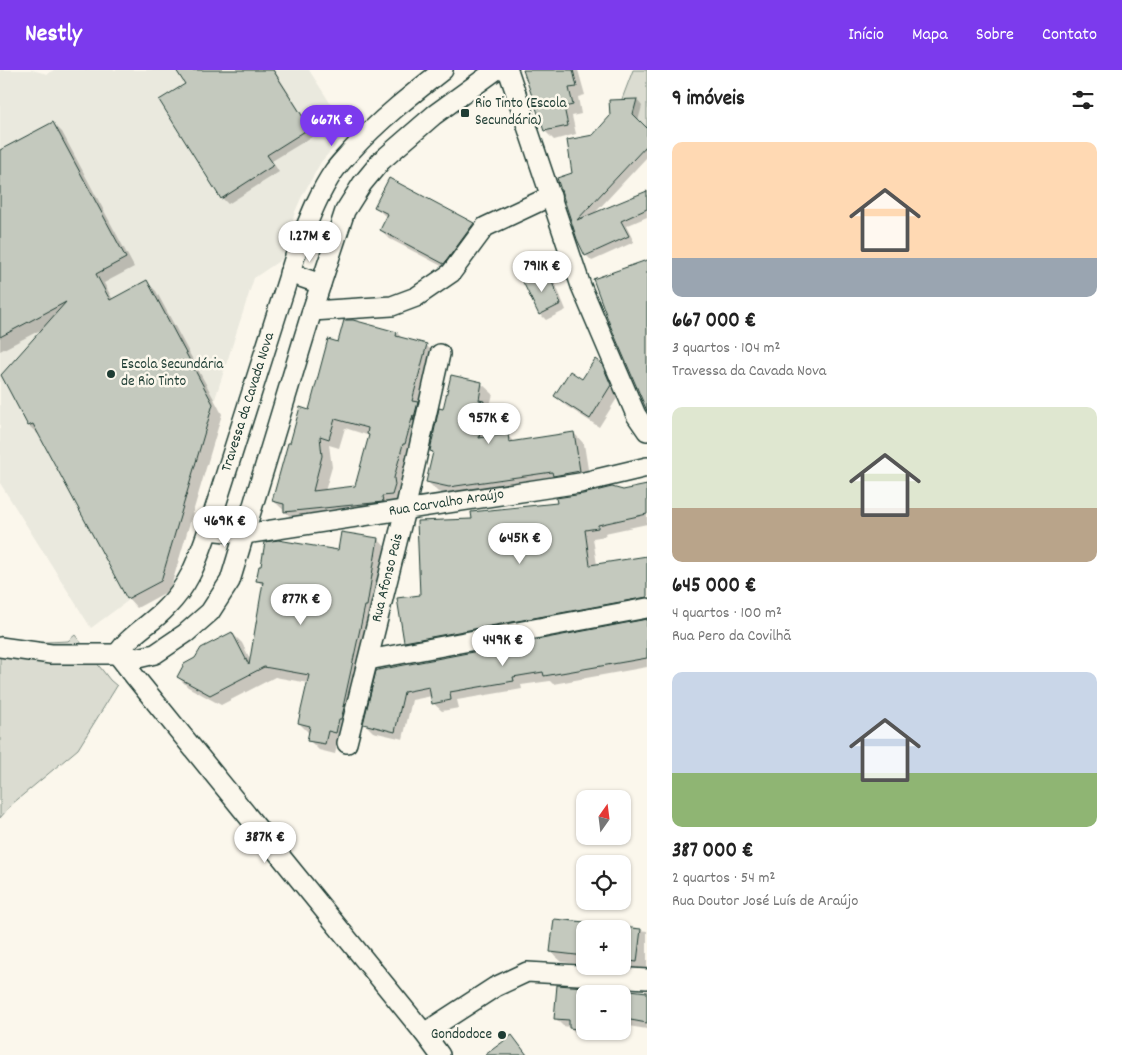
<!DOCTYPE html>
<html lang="pt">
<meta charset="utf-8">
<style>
body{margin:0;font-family:Dekko,sans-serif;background:#f6f6f6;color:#222;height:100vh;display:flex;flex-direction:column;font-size:19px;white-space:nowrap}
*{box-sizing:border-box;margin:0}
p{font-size:16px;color:#767676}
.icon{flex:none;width:28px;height:28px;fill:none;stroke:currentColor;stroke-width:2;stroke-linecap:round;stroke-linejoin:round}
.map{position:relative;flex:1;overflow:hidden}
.side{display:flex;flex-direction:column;background:#fff;width:475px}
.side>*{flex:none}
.needle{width:32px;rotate:14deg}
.fabs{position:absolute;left:576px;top:720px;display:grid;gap:10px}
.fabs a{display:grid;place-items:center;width:55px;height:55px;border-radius:10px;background:#fff;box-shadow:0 1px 4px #0004;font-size:25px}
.price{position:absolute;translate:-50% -42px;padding:0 11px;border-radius:18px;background:#fff;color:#222;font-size:16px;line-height:32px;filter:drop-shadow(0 1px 2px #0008)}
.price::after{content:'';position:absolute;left:50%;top:30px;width:15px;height:11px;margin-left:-8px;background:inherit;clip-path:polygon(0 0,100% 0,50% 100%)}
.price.selected{background:#7c3aed;color:#fff}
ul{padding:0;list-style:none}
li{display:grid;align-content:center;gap:10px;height:265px;padding:0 25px}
li span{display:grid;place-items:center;height:155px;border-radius:10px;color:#555}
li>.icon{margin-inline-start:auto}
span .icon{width:90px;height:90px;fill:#fffc;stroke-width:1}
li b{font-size:21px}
h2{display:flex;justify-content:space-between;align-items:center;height:60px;padding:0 25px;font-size:21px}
header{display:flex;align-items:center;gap:30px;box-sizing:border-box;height:70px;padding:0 25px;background:#7c3aed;color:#fff}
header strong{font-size:24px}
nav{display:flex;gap:28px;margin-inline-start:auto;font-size:18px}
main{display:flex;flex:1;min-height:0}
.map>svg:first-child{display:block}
.built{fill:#eae9de}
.green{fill:#dbdcd1;stroke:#7d8c82}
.shadow{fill:#0003;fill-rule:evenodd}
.building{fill:#c4c9be;stroke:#1f3d34;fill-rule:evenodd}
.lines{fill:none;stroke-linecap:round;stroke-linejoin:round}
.street-casing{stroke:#1f3d34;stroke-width:22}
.street{stroke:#fbf7ec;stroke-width:19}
.poi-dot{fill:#1f3d34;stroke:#fbf7ec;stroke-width:2}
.labels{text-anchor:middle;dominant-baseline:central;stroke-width:5;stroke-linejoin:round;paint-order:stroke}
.poi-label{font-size:15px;fill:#1f3d34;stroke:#fbf7ec;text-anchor:start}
.street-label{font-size:15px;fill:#1f3d34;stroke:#fbf7ec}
</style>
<header>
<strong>Nestly</strong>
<nav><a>Início</a><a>Mapa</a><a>Sobre</a><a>Contato</a></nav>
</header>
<main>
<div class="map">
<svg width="647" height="985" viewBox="0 0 647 985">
<rect width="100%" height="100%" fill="#fbf7ec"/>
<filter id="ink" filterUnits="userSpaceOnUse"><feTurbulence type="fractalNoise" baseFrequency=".02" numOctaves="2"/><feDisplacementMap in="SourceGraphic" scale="10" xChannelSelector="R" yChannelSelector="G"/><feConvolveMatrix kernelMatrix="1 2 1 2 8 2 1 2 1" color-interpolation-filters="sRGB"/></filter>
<g filter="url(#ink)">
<polygon class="built" points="0,0 32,0 47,4 54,0 309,0 348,61 321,92 301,128 295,142 282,189 254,208 192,400 152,513 91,558 0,413"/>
<g class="green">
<polygon points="633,0 647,0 647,80 619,55 632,42 622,29"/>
<polygon points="75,565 110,610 117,616 78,679 12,734 0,748 0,566 27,573 68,571"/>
</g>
<g class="shadow">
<polygon points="178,0 274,0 315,65 272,91 279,102 228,134 222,128 187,14"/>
<polygon points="524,0 578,0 585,25 578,27 581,44 572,46 576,64 554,70 545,61"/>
<polygon points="637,30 642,36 638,51 647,60 647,87 593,145 647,122 647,147 626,156 634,172 592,191 586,185 558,109 574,104 594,66"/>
<polygon points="53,53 62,62 134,197 104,213 113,230 147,212 156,221 222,344 170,520 137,538 128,528 40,364 39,365 29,356 3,305 46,257 0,281 0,81"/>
<polygon points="375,136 473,154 482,163 453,202 390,169 381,160 388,147 384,145"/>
<polygon points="547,202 553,208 566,240 546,250 540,244"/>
<path d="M 353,251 L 397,263 L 403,269 L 427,276 L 437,286 L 402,435 L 296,452 L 274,431 L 291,375 L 310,341 L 339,273 ZM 345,358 L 370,366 L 356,417 L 325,421 L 332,397 L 329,375 L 339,378 Z"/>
<polygon points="601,295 610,304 619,325 599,357 565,335 556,326 583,311"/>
<polygon points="452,307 482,314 493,324 489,339 494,343 491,356 494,359 492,367 507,365 514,372 574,363 584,374 590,412 460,427 438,422 427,411 434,383 431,380 444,340"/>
<polygon points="647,416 647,454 605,463 606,466 593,468 597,495 647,487 647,536 414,580 405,571 422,526 473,451"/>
<polygon points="378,469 388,480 346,673 338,671 335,684 319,680 309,670 310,664 299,653 308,613 275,607 221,635 188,617 178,607 196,588 232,563 242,573 251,591 263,516 258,511 339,481"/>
<polygon points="647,551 647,597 553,614 550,611 521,615 522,619 457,630 459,638 442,641 433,633 432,626 412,630 403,669 373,662 365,654 378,602"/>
<polygon points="555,850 647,861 647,902 595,896 622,896 622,859 585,859 585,895 562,892 551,882"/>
<polygon points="558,916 647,924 647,959 622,955 622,924 585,924 585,961 603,961 603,968 578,966 570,957 563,956 555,948"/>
</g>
<g class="building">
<polygon points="176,0 273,0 310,58 267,85 274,95 221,129 159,30 185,14"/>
<polygon points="523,0 573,0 577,17 569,18 573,35 564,37 568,56 544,61"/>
<polygon points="637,29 633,44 647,58 647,75 577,150 647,121 647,139 621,151 629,166 585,186 577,169 557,108 572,103 567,70 593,65 610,46 609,30"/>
<polygon points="53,52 126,188 96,204 110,230 147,210 213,334 161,511 127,529 33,354 28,356 1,305 66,232 0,267 0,80"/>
<polygon points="389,108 474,153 444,194 380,160 388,144 374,137"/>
<polygon points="647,190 647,341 610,255 593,209"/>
<polygon points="547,200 561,234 539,245 523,212"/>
<path d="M 344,250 L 353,250 L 397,262 L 396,266 L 427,274 L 412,331 L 418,332 L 413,351 L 413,345 L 405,374 L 403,374 L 394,408 L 395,415 L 392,425 L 382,426 L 383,432 L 284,442 L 284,434 L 272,431 L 288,373 L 290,373 L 300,337 L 309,340 L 328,269 L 338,272 ZM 335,349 L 368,358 L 367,364 L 369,365 L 355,416 L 313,421 L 322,386 L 320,366 L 329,369 Z"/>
<polygon points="595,289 602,294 611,315 590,349 554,326 570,301 582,309"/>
<polygon points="451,305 482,312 479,330 484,331 481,346 483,347 479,368 508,364 509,372 574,362 580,401 553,406 552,402 449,417 426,412 433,382 430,381 439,338 443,339"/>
<polygon points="647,415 647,444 598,455 598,458 585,460 590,495 647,486 647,527 404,572 397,528 420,525 417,451 472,449 471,442 557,433 556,428 583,424 612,417 623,420"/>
<polygon points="341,462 378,468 367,536 365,536 343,637 345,634 341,649 339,649 336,663 328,661 325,674 307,671 310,656 298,653 309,605 264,597 210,625 177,607 184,594 195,588 201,578 232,562 249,595 263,512 256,511 259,496 261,496 265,472 278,470 338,480"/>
<polygon points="647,549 647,588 544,606 543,602 513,607 514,611 450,622 451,630 432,634 429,617 404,622 395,662 363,654 376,601 378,600"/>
<polygon points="554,849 585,852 585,886 550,882"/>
<polygon points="622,857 641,859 637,892 622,890"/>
<polygon points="557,915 585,917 585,960 569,958 569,950 554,949"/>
<polygon points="630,920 647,922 647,953 625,949"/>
<polygon points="512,965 527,985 485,985"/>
</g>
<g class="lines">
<defs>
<g id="street">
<polyline points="508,0 581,216 636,345 647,361"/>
<polyline points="289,203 321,214"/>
<polyline points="312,241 392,236 416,227 451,203 485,157 551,126"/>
<path id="s1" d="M 208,460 L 245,464 L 580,413 L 647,397"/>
<polyline points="0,577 51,584 117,584 138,588 155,584 186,563 210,542 230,511 312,241 345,141 362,114 381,91 434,45 496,0"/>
<path id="s2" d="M 117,584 C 121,579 125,573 130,569 C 141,558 155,550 166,538 C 190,514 197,491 208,460 L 298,177 C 308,152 318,124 334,101 C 339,94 346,87 351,81 C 379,50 411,25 443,0"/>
<polyline points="117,584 135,607 424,963 440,985"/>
<polyline points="368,590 647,538"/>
<path id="s3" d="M 347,673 L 405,440 L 440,284"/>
<polyline points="424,963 495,917 527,902 647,909"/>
</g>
</defs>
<use href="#street" class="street-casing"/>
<use href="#street" class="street"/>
</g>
</g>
<g class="poi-dot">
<rect x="460" y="38" width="10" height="10" rx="2.5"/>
<circle cx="111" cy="304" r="5"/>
<circle cx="502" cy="965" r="5"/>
</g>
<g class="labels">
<g class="poi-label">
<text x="475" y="34">Rio Tinto (Escola<tspan x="475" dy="17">Secundária)</tspan></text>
<text x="121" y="295">Escola Secundária<tspan x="121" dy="17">de Rio Tinto</tspan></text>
<text x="492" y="965" text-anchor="end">Gondodoce</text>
</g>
<g class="street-label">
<text stroke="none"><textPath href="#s2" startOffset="291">Travessa da Cavada Nova</textPath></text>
<text stroke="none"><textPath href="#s1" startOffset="241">Rua Carvalho Araújo</textPath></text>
<text stroke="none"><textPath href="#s3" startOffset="170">Rua Afonso Pais</textPath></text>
</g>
</g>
</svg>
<div class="fabs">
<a><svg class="needle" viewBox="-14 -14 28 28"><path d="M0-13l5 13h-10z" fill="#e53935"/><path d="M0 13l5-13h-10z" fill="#767676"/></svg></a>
<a><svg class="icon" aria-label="locate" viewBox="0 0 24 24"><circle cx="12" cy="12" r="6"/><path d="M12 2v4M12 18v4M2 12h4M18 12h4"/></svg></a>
<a>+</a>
<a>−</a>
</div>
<b class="price selected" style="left:332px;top:77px">667K €</b>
<b class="price" style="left:310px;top:193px">1.27M €</b>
<b class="price" style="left:542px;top:223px">791K €</b>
<b class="price" style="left:489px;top:375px">957K €</b>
<b class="price" style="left:225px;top:478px">469K €</b>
<b class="price" style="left:520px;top:495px">645K €</b>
<b class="price" style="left:301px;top:556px">877K €</b>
<b class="price" style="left:503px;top:597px">449K €</b>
<b class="price" style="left:265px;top:794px">387K €</b>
</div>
<section class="side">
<h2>9 imóveis<svg class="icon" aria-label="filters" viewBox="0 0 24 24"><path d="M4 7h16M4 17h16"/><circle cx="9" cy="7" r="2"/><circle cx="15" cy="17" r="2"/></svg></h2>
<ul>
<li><span style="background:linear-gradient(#ffd9b3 75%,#9aa5b1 0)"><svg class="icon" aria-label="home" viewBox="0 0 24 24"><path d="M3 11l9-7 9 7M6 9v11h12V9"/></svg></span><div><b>667 000 €</b><p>3 quartos · 104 m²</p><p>Travessa da Cavada Nova</p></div></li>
<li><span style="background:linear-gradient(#dfe7d0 65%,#b9a48a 0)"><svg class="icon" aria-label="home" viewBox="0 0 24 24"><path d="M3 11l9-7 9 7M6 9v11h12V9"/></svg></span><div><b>645 000 €</b><p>4 quartos · 100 m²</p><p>Rua Pero da Covilhã</p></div></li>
<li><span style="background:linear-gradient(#c9d6e8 65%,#8fb573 0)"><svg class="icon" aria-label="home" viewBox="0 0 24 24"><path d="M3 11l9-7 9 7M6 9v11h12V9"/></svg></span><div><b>387 000 €</b><p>2 quartos · 54 m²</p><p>Rua Doutor José Luís de Araújo</p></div></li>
</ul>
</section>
</main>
